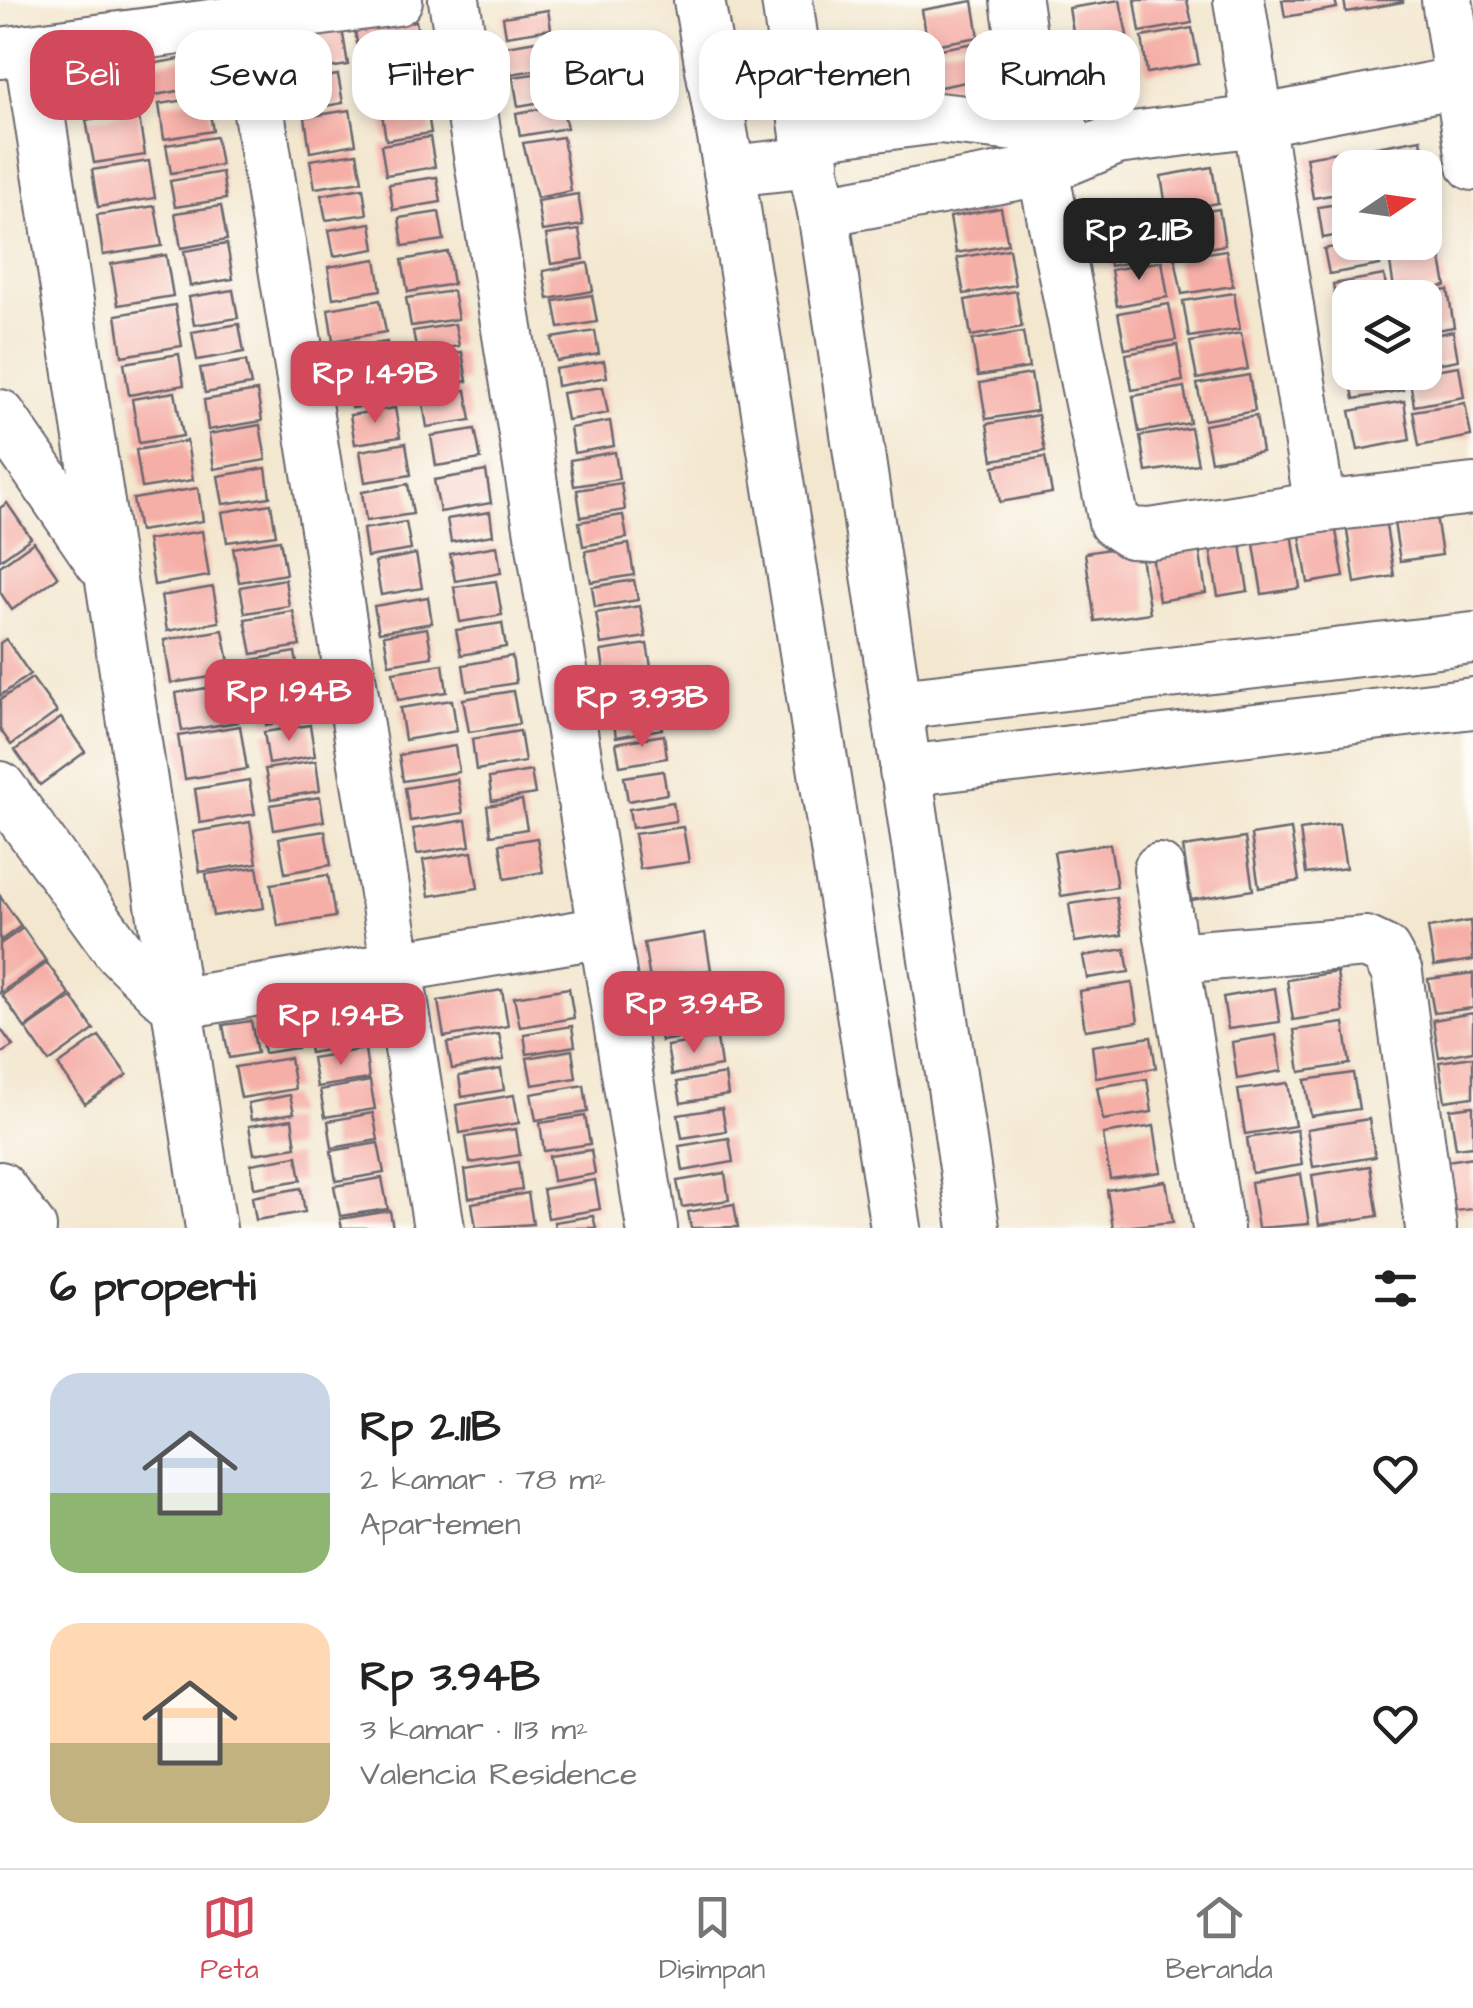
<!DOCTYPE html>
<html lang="id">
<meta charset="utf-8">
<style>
body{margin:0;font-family:"Architects Daughter",sans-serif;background:#f6f6f6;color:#222;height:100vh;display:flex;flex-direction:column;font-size:38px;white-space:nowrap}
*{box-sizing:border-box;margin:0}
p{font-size:32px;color:#767676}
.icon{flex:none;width:55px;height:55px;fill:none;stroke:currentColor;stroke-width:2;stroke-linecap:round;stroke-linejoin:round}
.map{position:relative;height:1228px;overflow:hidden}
.panel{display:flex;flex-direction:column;background:#fff;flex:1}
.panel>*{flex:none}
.top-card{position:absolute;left:30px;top:30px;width:1415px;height:90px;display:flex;gap:20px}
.needle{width:65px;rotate:77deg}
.tools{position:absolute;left:1332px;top:150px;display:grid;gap:20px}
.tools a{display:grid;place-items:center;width:110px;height:110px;border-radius:20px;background:#fff;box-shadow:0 5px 15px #0003;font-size:50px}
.price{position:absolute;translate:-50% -85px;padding:0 22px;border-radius:20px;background:#d1495b;color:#fff;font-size:32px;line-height:65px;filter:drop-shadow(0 2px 5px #0008)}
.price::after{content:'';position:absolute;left:50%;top:60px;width:30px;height:22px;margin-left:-15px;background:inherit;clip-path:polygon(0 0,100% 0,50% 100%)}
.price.current{background:#222;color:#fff}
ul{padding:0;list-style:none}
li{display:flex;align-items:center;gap:30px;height:250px;padding:0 50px}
li span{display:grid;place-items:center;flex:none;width:280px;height:200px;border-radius:30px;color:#555}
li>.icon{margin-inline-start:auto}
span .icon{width:120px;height:120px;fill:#fffc;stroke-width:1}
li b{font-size:42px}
h2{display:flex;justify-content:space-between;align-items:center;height:120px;padding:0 50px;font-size:42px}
.pill{padding:0 35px;border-radius:30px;background:#fff;box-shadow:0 5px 15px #0003;font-size:35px;line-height:90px}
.pill.current{background:#d1495b;color:#fff}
.menu{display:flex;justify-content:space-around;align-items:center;height:140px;border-top:2px solid #e0e0e0;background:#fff;font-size:28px;color:#767676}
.menu a{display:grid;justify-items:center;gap:5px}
.menu .current{color:#d1495b}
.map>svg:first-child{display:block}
.building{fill:#f5afa7}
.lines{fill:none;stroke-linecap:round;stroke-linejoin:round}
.minor-casing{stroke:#6b676f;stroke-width:54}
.minor{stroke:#fff;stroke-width:50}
</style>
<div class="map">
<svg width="1473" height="1228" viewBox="0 0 1473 1228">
<rect width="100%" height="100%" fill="#fdfcf7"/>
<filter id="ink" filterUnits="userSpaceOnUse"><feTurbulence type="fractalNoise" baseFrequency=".01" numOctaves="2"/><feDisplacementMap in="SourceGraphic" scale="20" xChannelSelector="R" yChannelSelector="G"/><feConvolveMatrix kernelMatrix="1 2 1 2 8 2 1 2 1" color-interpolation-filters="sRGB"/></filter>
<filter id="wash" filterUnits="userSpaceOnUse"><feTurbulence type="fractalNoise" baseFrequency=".0048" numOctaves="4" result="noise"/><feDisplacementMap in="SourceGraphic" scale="40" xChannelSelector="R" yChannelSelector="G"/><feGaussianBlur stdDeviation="2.25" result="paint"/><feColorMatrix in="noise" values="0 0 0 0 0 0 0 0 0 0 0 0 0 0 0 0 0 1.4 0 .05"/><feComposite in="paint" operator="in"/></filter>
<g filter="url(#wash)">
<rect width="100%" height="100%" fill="#f3e7cf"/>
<g id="blocks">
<g class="building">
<polygon points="1120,0 1127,35 1075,44 1069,8"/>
<polygon points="1135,0 1187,0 1192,23 1140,32"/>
<polygon points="1282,0 1335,0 1337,8 1285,17"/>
<polygon points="1344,0 1403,0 1403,2 1346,12"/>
<polygon points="973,1 979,37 928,46 922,10"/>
<polygon points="548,10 551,29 506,36 503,17"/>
<polygon points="416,21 422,58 361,68 355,30"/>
<polygon points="342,28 348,65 297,73 291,37"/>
<polygon points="1192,28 1199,64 1147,73 1142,37"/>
<polygon points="554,38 559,66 511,74 506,46"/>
<polygon points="1128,40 1134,76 1083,85 1076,49"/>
<polygon points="980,42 986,78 935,88 929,51"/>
<polygon points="197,56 202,87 155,95 151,64"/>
<polygon points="133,62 139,101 84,110 78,71"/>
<polygon points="423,65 428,94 375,103 371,74"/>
<polygon points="554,71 559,99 518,106 513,77"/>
<polygon points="338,75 343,103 308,109 303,80"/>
<polygon points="207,97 213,131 164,139 159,104"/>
<polygon points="426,101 431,133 386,140 381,107"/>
<polygon points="562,105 567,128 520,136 516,113"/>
<polygon points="350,110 356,144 310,152 305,117"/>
<polygon points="138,111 145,155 94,163 86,120"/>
<polygon points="216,137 221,165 171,173 166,145"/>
<polygon points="430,137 435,167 386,175 381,145"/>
<polygon points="563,137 571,191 537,198 523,143"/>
<polygon points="1421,139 1426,168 1374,168 1371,148"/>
<polygon points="1362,148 1365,168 1350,168 1350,192 1313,198 1306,157"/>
<polygon points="357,153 362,181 315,188 310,160"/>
<polygon points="149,161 155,198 98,207 92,170"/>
<polygon points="1212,167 1218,203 1167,212 1161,176"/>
<polygon points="222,172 226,199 175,207 170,181"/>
<polygon points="1427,175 1433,211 1425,213 1425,176"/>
<polygon points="437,177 441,202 393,210 389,184"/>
<polygon points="363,188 367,214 326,220 321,195"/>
<polygon points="578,194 583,225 542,231 537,201"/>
<polygon points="1350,202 1350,233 1323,238 1318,207"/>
<polygon points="155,206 162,246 103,255 97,215"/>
<polygon points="221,206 227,240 181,248 175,213"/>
<polygon points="1001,208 1008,244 956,253 950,217"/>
<polygon points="1219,209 1225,245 1175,254 1168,218"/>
<polygon points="439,212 444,240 403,246 399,218"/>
<polygon points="1433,217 1439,250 1392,258 1389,242 1425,242 1425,219"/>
<polygon points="1155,220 1161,256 1110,266 1104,229"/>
<polygon points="371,223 375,249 334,256 329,230"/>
<polygon points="579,230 584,259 551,264 546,235"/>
<polygon points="1358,242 1375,242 1380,265 1329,274 1324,249"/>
<polygon points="227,244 233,279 190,286 184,251"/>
<polygon points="1009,249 1015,285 964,294 957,258"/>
<polygon points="1226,250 1233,286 1182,294 1175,258"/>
<polygon points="448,252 453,284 408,292 402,260"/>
<polygon points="1440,254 1446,286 1395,295 1390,263"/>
<polygon points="166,255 173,296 118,305 111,264"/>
<polygon points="376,259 381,290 333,298 328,267"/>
<polygon points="1162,261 1168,297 1117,306 1111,270"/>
<polygon points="588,263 593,291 548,299 543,271"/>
<polygon points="1384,275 1388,298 1350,298 1350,316 1339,318 1333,284"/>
<polygon points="233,290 238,318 194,325 189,297"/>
<polygon points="1448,290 1454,327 1425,332 1425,298 1417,295"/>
<polygon points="453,291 458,319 411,326 406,298"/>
<polygon points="1016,291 1022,327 971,336 965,300"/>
<polygon points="1234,293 1240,329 1189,337 1183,301"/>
<polygon points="592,295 597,322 559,328 554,301"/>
<polygon points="380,300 386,332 333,341 328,309"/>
<polygon points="1169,304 1176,340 1125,349 1118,313"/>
<polygon points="175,305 182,346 122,356 116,315"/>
<polygon points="239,324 244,352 197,360 192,332"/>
<polygon points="455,324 459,346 417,353 413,331"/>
<polygon points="1350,324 1350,356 1346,357 1341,325"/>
<polygon points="595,331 599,354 557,361 552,338"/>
<polygon points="1453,331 1458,360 1425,366 1425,337"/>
<polygon points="1023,332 1029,368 978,376 972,340"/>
<polygon points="1241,333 1248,369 1197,379 1190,342"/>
<polygon points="387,342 392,369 347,376 342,349"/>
<polygon points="1177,345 1183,381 1132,390 1126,354"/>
<polygon points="462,352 467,381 420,389 415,359"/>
<polygon points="179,354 184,385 129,395 124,363"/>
<polygon points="246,361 251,385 205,393 200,368"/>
<polygon points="604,361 607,377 557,386 555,369"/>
<polygon points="1459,366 1464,397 1414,406 1409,374"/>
<polygon points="1349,372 1400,372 1403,390 1354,399"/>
<polygon points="1031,374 1037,411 986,419 980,383"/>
<polygon points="1249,375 1255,411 1204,420 1197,384"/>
<polygon points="389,376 393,402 352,408 348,382"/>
<polygon points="603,387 608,413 567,420 562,393"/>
<polygon points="1184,387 1190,423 1139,432 1133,396"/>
<polygon points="466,390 471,420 427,427 422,397"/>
<polygon points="257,391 262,421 208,430 204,400"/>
<polygon points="175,392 183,436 139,443 132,399"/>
<polygon points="1404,401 1410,440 1358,450 1350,411"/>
<polygon points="1465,403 1471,436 1419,446 1413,411"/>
<polygon points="395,408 400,437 355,444 350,415"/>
<polygon points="1038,415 1045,451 993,460 987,424"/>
<polygon points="1256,416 1262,452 1211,461 1204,425"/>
<polygon points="610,421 614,446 574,453 570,428"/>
<polygon points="260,425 266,460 214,469 209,434"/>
<polygon points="1191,428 1198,464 1146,472 1140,436"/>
<polygon points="475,429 481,459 436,466 431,436"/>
<polygon points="187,441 193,480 142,488 136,450"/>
<polygon points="406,443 411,475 365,482 360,451"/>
<polygon points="615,452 619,479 574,486 570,460"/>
<polygon points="1045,457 1052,493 1000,502 994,466"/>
<polygon points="266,468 270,497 223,504 218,476"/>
<polygon points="486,471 491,503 440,512 434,480"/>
<polygon points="621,483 625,510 581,517 577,490"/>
<polygon points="408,484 413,514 366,521 362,492"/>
<polygon points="198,488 203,521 139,531 133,499"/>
<polygon points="7,503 31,538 0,560 0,508"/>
<polygon points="271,504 276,535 227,542 222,512"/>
<polygon points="1435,509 1442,555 1400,561 1393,516"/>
<polygon points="490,512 493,535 451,542 447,519"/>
<polygon points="623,515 627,538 583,546 579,522"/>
<polygon points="1385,519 1394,576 1355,583 1346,525"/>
<polygon points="406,522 411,550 367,557 363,529"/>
<polygon points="1335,525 1344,577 1308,583 1299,530"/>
<polygon points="202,531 209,576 154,585 147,540"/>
<polygon points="1239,531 1248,591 1218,596 1208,536"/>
<polygon points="1292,532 1300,588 1262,594 1253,538"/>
<polygon points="280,540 286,574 239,582 233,548"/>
<polygon points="1198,541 1206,593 1159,601 1151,549"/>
<polygon points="34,542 58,577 12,610 0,592 0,566"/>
<polygon points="629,544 634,575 591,582 585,551"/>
<polygon points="1139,544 1150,613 1095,621 1085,553"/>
<polygon points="497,546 501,573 455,581 450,554"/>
<polygon points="416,554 422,588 381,595 375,562"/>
<polygon points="285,579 289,606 245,613 240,587"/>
<polygon points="634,580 638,600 595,607 592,587"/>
<polygon points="496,581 502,615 460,622 454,587"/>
<polygon points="213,587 219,622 167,631 161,596"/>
<polygon points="428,597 432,623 379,632 374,606"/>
<polygon points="640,606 646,637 601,644 596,613"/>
<polygon points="293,611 300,646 252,654 245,619"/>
<polygon points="502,623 506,647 461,655 456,630"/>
<polygon points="427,628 432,657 389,664 384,635"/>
<polygon points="223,630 231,674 171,683 164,640"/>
<polygon points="6,639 30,674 0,696 0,643"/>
<polygon points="647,644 651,667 605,675 601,651"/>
<polygon points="295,652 300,681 257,688 252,660"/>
<polygon points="512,656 516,683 467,691 463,665"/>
<polygon points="443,664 447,692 398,700 393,672"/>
<polygon points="651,675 655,698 612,705 608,682"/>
<polygon points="32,678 57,712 11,745 0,729 0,700"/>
<polygon points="231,684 238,722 182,731 176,693"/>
<polygon points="301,690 306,718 266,725 262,697"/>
<polygon points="513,691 519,724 469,732 463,699"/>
<polygon points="452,700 457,731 405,740 400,708"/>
<polygon points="658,705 662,729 616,737 612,713"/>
<polygon points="61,718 85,752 40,785 15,750"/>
<polygon points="310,725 315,756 269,764 264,732"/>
<polygon points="240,726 247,769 185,779 178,736"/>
<polygon points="520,731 525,762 476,770 472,739"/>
<polygon points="664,735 667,758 620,766 616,743"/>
<polygon points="455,746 459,772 403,781 399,755"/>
<polygon points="316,761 320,791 271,799 265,769"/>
<polygon points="531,771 535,794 492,801 489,778"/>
<polygon points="663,771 667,794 628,801 624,777"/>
<polygon points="457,779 463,813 410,821 405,788"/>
<polygon points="249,780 255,814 200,823 195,789"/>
<polygon points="320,797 324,821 274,830 270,805"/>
<polygon points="522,800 527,829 491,835 487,806"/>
<polygon points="673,802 676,821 632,828 629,809"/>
<polygon points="466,820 470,846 417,854 413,829"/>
<polygon points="250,822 257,863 200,872 193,832"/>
<polygon points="1339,824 1346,868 1306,874 1300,830"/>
<polygon points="683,827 689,862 640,869 634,834"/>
<polygon points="1291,829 1299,881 1259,888 1251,835"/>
<polygon points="325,831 331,865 285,873 279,838"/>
<polygon points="537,838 543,872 505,879 500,844"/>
<polygon points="1245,838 1253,890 1191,900 1183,847"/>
<polygon points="1110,844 1117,887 1061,896 1054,852"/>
<polygon points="472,852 478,888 429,896 423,860"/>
<polygon points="257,867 264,908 213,916 206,874"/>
<polygon points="328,875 335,917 278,926 271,884"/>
<polygon points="0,896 21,926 0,941"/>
<polygon points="1116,897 1122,935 1075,942 1069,904"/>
<polygon points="1470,921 1473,960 1434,966 1428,928"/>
<polygon points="23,928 46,961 0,993 0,944"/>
<polygon points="705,933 711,970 650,980 644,943"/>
<polygon points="1125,949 1129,972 1087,978 1083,956"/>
<polygon points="47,963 70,995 25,1028 2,995"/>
<polygon points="1337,972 1343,1012 1293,1020 1287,980"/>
<polygon points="1473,973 1473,1008 1434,1013 1428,979"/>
<polygon points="706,976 710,1001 654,1010 650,985"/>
<polygon points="1132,983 1138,1022 1085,1030 1079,991"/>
<polygon points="569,988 574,1018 520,1027 514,997"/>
<polygon points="1275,988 1280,1022 1228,1029 1223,997"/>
<polygon points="502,990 508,1026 444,1037 438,1001"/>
<polygon points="72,997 94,1030 49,1062 26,1029"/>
<polygon points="357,1002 364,1044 310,1053 303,1011"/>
<polygon points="712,1008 716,1032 661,1041 656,1017"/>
<polygon points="290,1009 297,1048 264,1053 258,1014"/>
<polygon points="1473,1013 1473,1051 1439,1057 1433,1020"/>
<polygon points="251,1021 257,1053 229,1058 223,1025"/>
<polygon points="1344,1023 1350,1064 1300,1072 1294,1030"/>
<polygon points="572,1026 575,1046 527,1054 524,1034"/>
<polygon points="0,1028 13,1046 0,1054"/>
<polygon points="499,1034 504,1060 452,1069 447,1043"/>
<polygon points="1276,1035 1282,1071 1237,1079 1232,1042"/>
<polygon points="99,1036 127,1075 85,1104 58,1065"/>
<polygon points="1151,1037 1156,1068 1096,1078 1092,1046"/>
<polygon points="717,1038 721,1066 672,1075 667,1046"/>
<polygon points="365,1049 369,1079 317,1087 312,1058"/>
<polygon points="572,1050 576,1078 532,1085 527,1058"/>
<polygon points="1473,1057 1473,1097 1445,1101 1439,1062"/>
<polygon points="290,1058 295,1089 241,1098 235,1067"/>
<polygon points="501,1069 504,1090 462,1097 459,1076"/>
<polygon points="1353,1073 1359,1109 1311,1116 1305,1080"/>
<polygon points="725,1074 728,1095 681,1103 677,1082"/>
<polygon points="1147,1079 1152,1112 1103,1120 1097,1087"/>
<polygon points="370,1081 375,1109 325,1117 320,1090"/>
<polygon points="1288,1083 1295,1126 1245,1134 1238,1090"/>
<polygon points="584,1085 588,1112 536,1120 531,1094"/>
<polygon points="290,1095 294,1113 251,1120 248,1103"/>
<polygon points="514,1095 519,1123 460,1133 456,1105"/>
<polygon points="1473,1106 1473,1146 1456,1148 1450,1109"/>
<polygon points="722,1108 726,1131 682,1138 678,1115"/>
<polygon points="373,1113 378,1140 332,1148 328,1121"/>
<polygon points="585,1116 590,1144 544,1151 540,1123"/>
<polygon points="292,1119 296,1147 254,1154 249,1126"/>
<polygon points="1369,1119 1375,1157 1313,1167 1307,1129"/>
<polygon points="1154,1126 1161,1172 1110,1179 1103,1134"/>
<polygon points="516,1129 520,1155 470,1163 466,1137"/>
<polygon points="1297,1130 1302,1165 1252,1173 1247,1138"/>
<polygon points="729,1138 733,1162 683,1171 679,1146"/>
<polygon points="378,1143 384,1173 336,1181 331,1151"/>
<polygon points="591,1150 595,1174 553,1181 549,1156"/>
<polygon points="297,1156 301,1180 254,1188 251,1164"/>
<polygon points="1473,1157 1473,1209 1455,1211 1447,1161"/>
<polygon points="518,1162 522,1190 469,1198 465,1170"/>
<polygon points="1370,1166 1378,1216 1319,1225 1312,1175"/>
<polygon points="725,1173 729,1200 682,1207 677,1181"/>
<polygon points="1301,1174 1309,1224 1258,1228 1251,1182"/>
<polygon points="382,1178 388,1209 340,1216 334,1186"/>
<polygon points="595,1180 600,1209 548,1218 543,1189"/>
<polygon points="1166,1181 1173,1222 1113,1228 1107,1190"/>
<polygon points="301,1188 305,1212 256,1220 252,1197"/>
<polygon points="528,1193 533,1224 476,1228 472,1203"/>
<polygon points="734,1204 738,1227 691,1228 688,1212"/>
<polygon points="390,1211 393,1228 342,1228 340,1219"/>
<polygon points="593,1216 596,1228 555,1228 554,1222"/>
</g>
</g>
</g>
<g filter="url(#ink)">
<use href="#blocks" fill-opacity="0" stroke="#6b676f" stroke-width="2.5"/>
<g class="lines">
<defs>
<g id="minor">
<polyline points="454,0 652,1228"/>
<polyline points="699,0 729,171 896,1228"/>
<polyline points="787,0 806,135 823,211 974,1228"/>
<polyline points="1016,0 1034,126 1114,522 1131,533 1151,534 1320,507 1473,489"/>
<polyline points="1239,0 1320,507"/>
<polyline points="1447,0 1473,165"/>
<polyline points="244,20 439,1228"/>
<polyline points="29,49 211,1228"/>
<polyline points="0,53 397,0"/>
<polyline points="806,135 938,118 1064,131"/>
<polyline points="729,171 814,162"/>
<polyline points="823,211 1043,170 1117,139 1257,121 1460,82"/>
<polyline points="0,415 101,562"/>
<polyline points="898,704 1473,638"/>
<polyline points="905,771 1473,703"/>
<polyline points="0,787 119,951 160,992 176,1004 604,932"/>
<polyline points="1159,869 1218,1228"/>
<polyline points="1174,958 1366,942 1385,951 1397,973 1431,1228"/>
<polyline points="0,1187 31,1228"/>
</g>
</defs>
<use href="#minor" class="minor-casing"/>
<use href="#minor" class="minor"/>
</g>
</g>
</svg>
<div class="tools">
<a><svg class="needle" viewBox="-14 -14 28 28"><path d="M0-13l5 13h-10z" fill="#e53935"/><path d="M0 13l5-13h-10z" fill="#767676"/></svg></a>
<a><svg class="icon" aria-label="layers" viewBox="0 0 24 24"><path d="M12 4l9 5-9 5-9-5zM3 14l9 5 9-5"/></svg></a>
</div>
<b class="price current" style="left:1139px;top:283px">Rp 2.11B</b>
<b class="price" style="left:375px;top:426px">Rp 1.49B</b>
<b class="price" style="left:289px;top:744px">Rp 1.94B</b>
<b class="price" style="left:642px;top:750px">Rp 3.93B</b>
<b class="price" style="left:694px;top:1056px">Rp 3.94B</b>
<b class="price" style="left:341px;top:1068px">Rp 1.94B</b>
<div class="top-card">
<a class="pill current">Beli</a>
<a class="pill">Sewa</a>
<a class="pill">Filter</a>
<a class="pill">Baru</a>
<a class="pill">Apartemen</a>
<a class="pill">Rumah</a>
</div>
</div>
<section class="panel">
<h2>6 properti<svg class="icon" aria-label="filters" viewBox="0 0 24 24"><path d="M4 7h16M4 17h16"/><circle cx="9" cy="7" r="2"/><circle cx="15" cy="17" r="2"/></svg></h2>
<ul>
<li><span style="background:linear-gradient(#c9d6e8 60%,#8fb573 0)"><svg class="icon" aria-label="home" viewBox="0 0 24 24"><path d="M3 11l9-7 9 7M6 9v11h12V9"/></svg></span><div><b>Rp 2.11B</b><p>2 kamar · 78 m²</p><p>Apartemen</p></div><svg class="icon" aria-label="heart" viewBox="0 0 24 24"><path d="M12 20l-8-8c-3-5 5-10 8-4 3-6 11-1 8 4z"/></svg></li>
<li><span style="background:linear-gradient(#ffd9b3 60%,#c2b280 0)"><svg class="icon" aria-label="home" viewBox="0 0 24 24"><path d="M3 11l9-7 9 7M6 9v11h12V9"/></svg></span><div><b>Rp 3.94B</b><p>3 kamar · 113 m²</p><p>Valencia Residence</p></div><svg class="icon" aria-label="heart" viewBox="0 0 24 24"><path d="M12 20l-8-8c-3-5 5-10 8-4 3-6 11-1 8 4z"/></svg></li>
</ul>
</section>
<nav class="menu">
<a class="current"><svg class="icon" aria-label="map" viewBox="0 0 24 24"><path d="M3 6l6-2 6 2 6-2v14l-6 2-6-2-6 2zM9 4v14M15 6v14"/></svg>Peta</a>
<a><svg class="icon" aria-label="saved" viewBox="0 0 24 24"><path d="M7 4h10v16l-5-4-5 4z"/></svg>Disimpan</a>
<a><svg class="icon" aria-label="home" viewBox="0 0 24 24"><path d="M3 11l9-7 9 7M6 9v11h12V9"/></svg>Beranda</a>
</nav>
